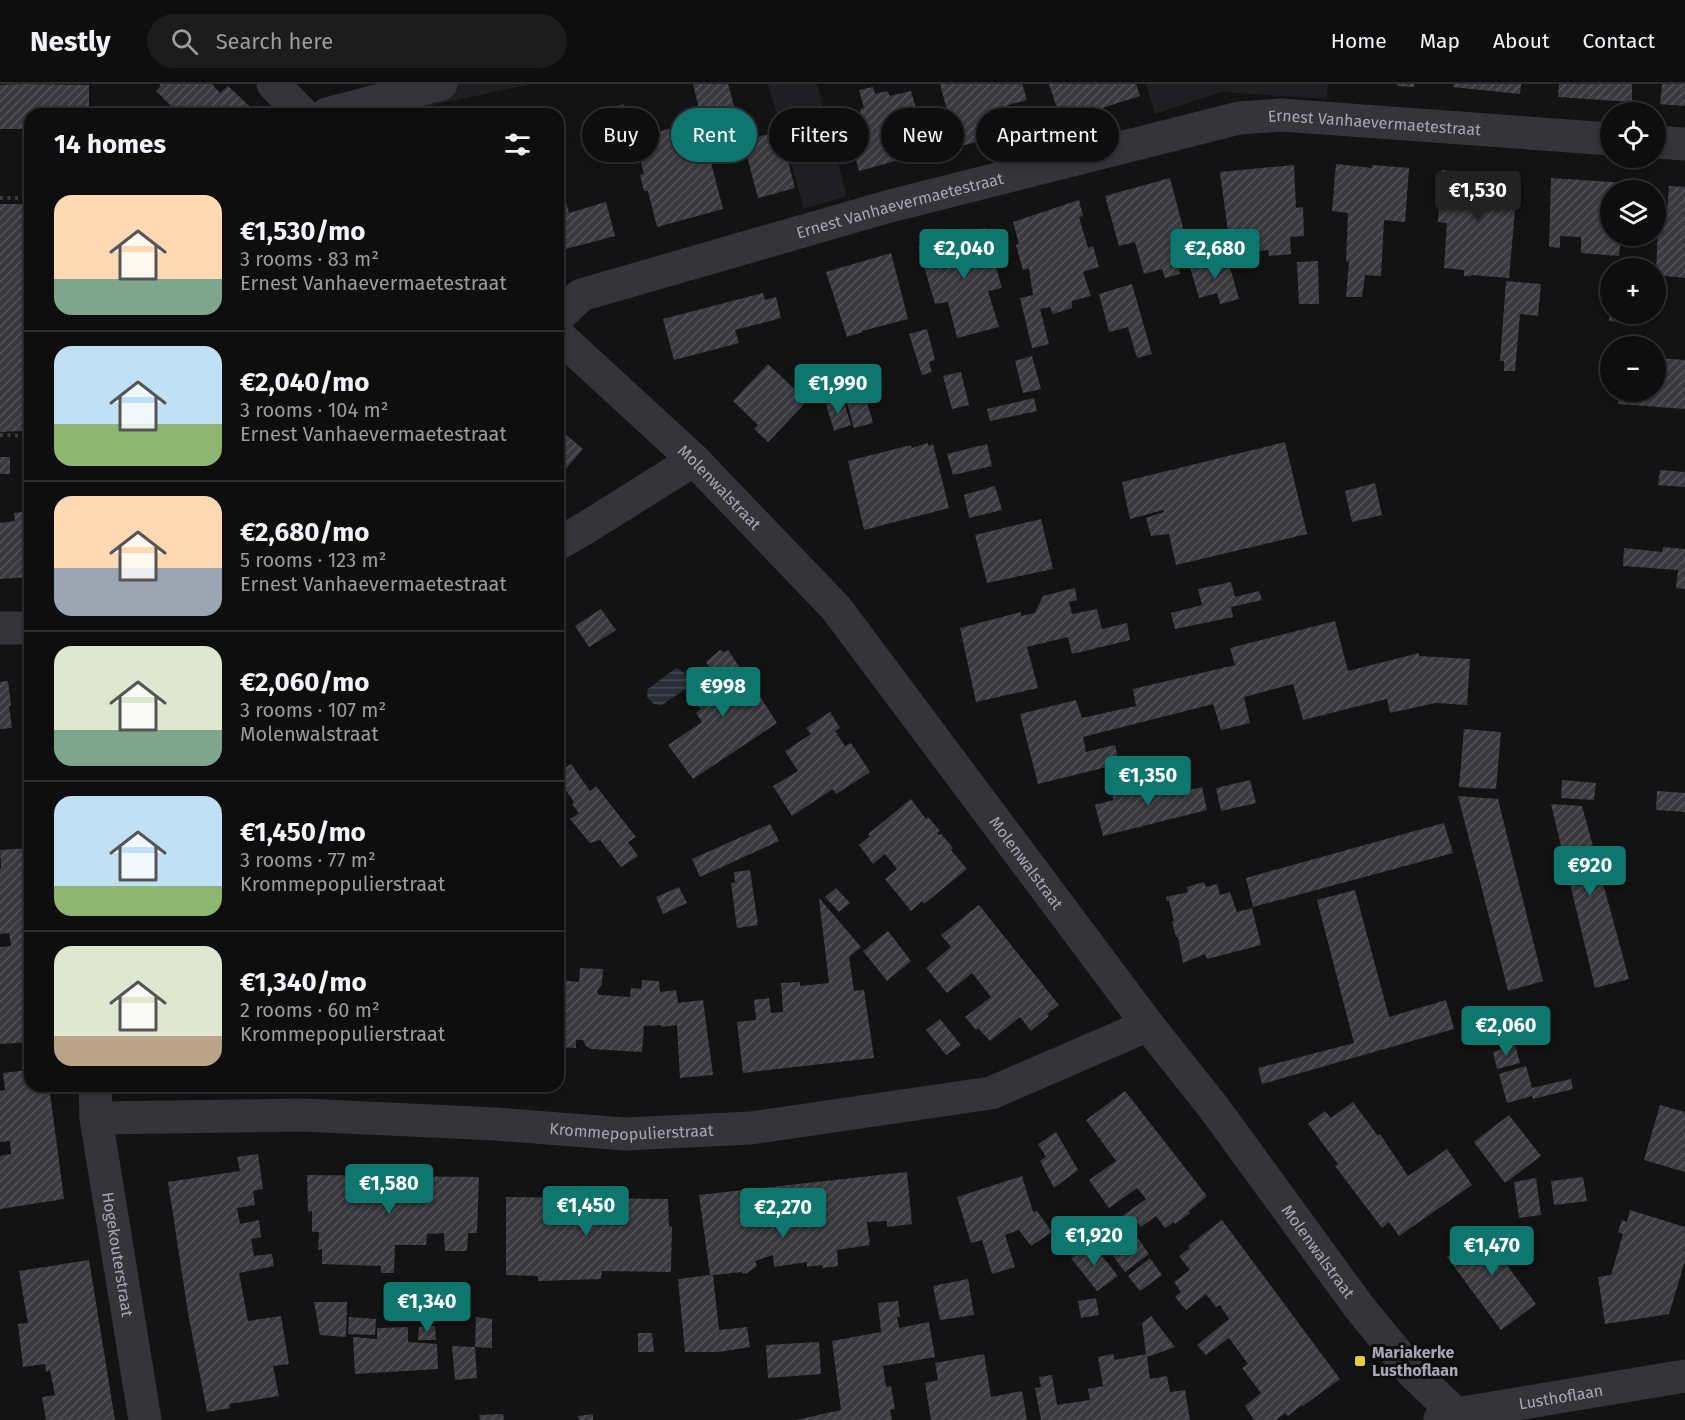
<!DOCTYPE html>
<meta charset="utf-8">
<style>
body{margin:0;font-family:"Fira Sans",sans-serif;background:#1c1c1d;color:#f1f3f6;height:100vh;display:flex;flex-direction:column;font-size:22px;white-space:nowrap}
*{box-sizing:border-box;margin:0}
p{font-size:20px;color:#9b9c9e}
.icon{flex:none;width:33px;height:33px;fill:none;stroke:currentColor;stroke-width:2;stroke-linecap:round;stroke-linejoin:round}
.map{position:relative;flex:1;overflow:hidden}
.panel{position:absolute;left:24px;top:24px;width:540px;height:984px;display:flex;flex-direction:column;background:#0e0e0f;border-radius:18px;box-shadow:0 3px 9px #0003,0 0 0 2px #2e2e2f}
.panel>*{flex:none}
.guide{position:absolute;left:582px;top:24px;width:570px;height:54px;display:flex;gap:12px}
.fabs{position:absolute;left:1600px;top:18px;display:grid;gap:12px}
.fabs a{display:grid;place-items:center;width:66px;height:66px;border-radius:50%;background:#0e0e0f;box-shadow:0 3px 9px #0003,0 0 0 2px #2e2e2f;font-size:30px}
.price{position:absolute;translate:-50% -51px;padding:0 14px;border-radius:6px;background:#0f766e;color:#fff;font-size:20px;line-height:39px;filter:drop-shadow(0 2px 3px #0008)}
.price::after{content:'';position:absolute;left:50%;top:36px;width:18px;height:14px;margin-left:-9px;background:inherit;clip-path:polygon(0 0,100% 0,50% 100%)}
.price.current{background:#222;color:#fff}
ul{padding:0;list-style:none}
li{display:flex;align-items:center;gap:18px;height:150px;padding:0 30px}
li+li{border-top:2px solid #2e2e2f}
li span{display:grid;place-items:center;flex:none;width:168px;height:120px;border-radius:18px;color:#555}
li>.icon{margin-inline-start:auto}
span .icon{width:72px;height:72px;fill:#fffc;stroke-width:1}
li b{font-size:26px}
h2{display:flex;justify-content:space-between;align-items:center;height:72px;padding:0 30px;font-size:26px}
.chip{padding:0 21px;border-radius:27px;background:#0e0e0f;box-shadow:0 3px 9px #0003,0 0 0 2px #2e2e2f;font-size:21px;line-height:54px}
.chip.current{background:#0f766e;color:#fff}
header{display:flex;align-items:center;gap:36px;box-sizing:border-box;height:84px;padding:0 30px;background:#0e0e0f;border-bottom:2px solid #2e2e2f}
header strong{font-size:28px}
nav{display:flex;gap:33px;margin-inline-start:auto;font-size:21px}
.search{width:420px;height:54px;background:#1c1c1d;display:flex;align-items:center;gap:15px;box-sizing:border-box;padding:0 21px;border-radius:33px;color:#9b9c9e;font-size:22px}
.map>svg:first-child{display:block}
.built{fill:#1f1f21}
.water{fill:url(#water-rules)}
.building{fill:url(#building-hatch)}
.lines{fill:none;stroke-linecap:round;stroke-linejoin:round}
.path{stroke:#3a3b40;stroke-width:4;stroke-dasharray:3 4.5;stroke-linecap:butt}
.minor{stroke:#343439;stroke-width:33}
.poi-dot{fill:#e1cf3e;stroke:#0e0e0f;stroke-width:2}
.labels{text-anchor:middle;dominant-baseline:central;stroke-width:6;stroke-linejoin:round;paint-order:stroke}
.street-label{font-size:16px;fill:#a6a7b3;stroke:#0e0e0f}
.poi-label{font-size:16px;font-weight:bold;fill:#a6a7b3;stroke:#0e0e0f;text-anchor:start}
</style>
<header>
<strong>Nestly</strong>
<div class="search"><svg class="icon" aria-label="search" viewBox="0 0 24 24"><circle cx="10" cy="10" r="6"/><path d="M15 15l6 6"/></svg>Search here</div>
<nav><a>Home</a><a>Map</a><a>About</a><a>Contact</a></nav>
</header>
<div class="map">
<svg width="1685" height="1336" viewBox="0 0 1685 1336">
<defs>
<pattern id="water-rules" width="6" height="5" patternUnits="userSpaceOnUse" patternTransform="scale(1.5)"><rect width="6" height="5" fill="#2a2e37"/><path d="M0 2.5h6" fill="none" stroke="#464952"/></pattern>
<pattern id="building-hatch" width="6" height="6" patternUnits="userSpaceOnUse" patternTransform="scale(1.5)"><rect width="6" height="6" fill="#3a3b3e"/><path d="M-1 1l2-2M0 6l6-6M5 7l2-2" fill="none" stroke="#545458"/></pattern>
</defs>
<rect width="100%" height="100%" fill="#131314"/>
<g class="built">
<polygon points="402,0 531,0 392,30 354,30"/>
<polygon points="768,0 817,0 847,112 804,125"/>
<polygon points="1146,0 1328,0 1327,15 1221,8 1155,30"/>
</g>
<path class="water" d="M 676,584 C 686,588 689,593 687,604 L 662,621 L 654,620 L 647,613 L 648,605 Z"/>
<g class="building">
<polygon points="22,0 89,1 89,30 30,30 30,42 24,42 25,45 0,45 0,1"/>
<polygon points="159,0 212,0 220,9 228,2 258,30 179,30 156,7 161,2"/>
<polygon points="693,0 728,0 736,29 702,37"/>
<polygon points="940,0 1022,0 1027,16 1008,21 1010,49 957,63"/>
<polygon points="1049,0 1136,0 1140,12 1061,37"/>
<polygon points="1397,0 1414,0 1414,3 1397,2"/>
<polygon points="1454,0 1521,0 1520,10 1453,3"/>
<polygon points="1559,0 1632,0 1632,18 1558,13"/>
<polygon points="1662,0 1685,0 1685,22 1660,20"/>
<polygon points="873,3 875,10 887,7 890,12 911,7 928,68 859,87 846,39 862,34 860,25 864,24 859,6"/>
<polygon points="624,20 633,55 615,60 606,25"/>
<polygon points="687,40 695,71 708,67 723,125 657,143 648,107 644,107 640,91 644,90 635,54"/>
<polygon points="780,47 795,104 758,114 743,57"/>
<polygon points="1336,80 1372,84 1372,81 1409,84 1405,138 1384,136 1381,192 1365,191 1362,213 1346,213 1349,178 1346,177 1348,129 1332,127"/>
<polygon points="1294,81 1296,124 1303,123 1304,152 1290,153 1291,170 1269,172 1268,166 1246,169 1244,147 1228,148 1220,88"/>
<polygon points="1442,86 1518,93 1509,194 1471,191 1471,192 1464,192 1464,186 1444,184 1447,139 1438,138"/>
<polygon points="1170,94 1187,159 1174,162 1180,190 1165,194 1162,185 1144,190 1135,158 1119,162 1105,112"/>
<polygon points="1551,94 1626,99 1625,106 1611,106 1611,152 1621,152 1619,172 1581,169 1581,153 1560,152 1560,164 1549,163"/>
<polygon points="1669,102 1685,103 1685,194 1656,191 1658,141 1666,142"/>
<polygon points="558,105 564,110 569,129 606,118 615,152 562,166 558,163"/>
<polygon points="1079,116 1083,132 1079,133 1088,164 1093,162 1099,183 1083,188 1091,212 1072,217 1072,224 1053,230 1050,223 1040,225 1049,260 1032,264 1020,214 1033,211 1029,184 1023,186 1016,161 1019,160 1013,138"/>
<polygon points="0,120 24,120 24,139 30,139 30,166 24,166 25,185 30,185 30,237 26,237 25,276 30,276 30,328 24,328 24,347 0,348"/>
<polygon points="985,144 1002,204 988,207 999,243 957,254 948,218 935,220 918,162"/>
<polygon points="891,169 908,235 862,247 863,248 847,253 826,188"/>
<polygon points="1227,173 1239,215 1220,220 1217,209 1199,214 1190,183"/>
<polygon points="1318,177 1319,220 1299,220 1297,178"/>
<polygon points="1506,197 1541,200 1538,232 1520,230 1515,287 1504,287 1504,277 1500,277"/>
<polygon points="1132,200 1152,270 1137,274 1128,243 1109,248 1099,210"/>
<polygon points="763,209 765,216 776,213 781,234 735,246 739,259 674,276 663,235"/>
<polygon points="1610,230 1630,230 1630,239 1609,237"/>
<polygon points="927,245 935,276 929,278 932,288 922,291 909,250"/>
<polygon points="1032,272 1041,305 1023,309 1015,277"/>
<polygon points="1656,274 1685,276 1685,325 1618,320 1619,308 1656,308"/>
<polygon points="768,280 807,317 768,358 754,345 758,341 733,317"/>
<polygon points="961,288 969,321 952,325 943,292"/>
<polygon points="859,291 873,339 854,344 841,296"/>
<polygon points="1034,314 1037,327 990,337 987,325"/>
<polygon points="843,315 851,341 834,347 826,320"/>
<polygon points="558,344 583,365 558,394"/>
<polygon points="1285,358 1307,450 1176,481 1169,450 1151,452 1146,434 1164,428 1163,426 1130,435 1122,398"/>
<polygon points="928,359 928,362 933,360 949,424 864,446 848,377 911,361 912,364"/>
<polygon points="987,360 992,382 953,391 947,370"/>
<rect x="0" y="373" width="10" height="17"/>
<polygon points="1660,386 1685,388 1685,403 1658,401"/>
<polygon points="1375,399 1382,431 1352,438 1345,407"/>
<polygon points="995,402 1002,426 969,434 964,411"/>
<polygon points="30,427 30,493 0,495 0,439 15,437 14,429"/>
<polygon points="1041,435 1053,485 987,499 975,451"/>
<polygon points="1663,463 1685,465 1685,505 1676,504 1678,486 1623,482 1624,464 1662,468"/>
<polygon points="1231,498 1235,513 1259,507 1262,516 1231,523 1233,533 1175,545 1171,529 1202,521 1198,505"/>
<polygon points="1075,504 1077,516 1069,518 1072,530 1097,525 1102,545 1127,539 1130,556 1072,570 1068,553 1027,563 1038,604 976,618 960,544 1021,528 1021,532 1035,529 1043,512"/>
<polygon points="601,525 616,546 589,563 575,542"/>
<polygon points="1335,537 1348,587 1419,569 1419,572 1470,575 1467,621 1435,619 1390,629 1387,615 1303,636 1293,600 1244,613 1250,639 1221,646 1213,620 1083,653 1086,668 1115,661 1119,680 1038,700 1020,630 1076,616 1082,634 1136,622 1133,605 1235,581 1230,564"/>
<polygon points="720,566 724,568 728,566 743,588 750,590 760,605 759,611 777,639 693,695 668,661 702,638 696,629 701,625 695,617 705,610 703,608 719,597 706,578"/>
<polygon points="8,597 11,622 9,622 12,644 0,645 0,598"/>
<polygon points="830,628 840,644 835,647 845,662 851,659 870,688 836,710 833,705 792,732 773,702 798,687 785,667 811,650 806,644"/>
<polygon points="1464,645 1501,648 1496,705 1459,703"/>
<polygon points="571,680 590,707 596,702 636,753 628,758 638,772 621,783 600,756 590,759 570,735 579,729 572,720 574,718 558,695 558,689"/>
<polygon points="1250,696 1256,719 1221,727 1216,704"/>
<polygon points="1562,696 1596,699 1594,716 1561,714"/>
<polygon points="1165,697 1166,701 1179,699 1181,708 1202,703 1207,726 1103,752 1095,721 1113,716 1112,710"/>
<polygon points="1657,707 1685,709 1685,728 1656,726"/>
<polygon points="1458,712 1498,715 1543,897 1508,907"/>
<polygon points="911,715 926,735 928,733 940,747 937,749 939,751 941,750 953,764 951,766 967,785 924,820 922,817 911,827 885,795 897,785 885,770 873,780 859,761 870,752 868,750"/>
<polygon points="1551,720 1582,722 1629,895 1595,904"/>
<polygon points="1444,739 1453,769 1253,823 1246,794"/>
<polygon points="770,740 779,757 700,793 692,775"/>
<polygon points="30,764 30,958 0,960 0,863 11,862 9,849 0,850 0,785 1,784 0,766"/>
<polygon points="750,786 758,841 737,844 731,799 735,799 734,788"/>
<polygon points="1204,798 1206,803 1217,800 1220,811 1230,808 1237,828 1252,824 1261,861 1207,875 1205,870 1183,879 1178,853 1176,853 1172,838 1174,837 1169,817 1167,817 1166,813 1188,808 1187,803"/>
<polygon points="679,803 687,819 663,830 656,813"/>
<polygon points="836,804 850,819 839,828 825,813"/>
<polygon points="1355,806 1389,933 1446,916 1454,945 1262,1000 1258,984 1354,959 1317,816"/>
<polygon points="819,815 820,815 861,863 849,873 854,907 864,906 874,974 743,989 737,938 756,936 754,916 769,914 771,929 783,928 781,899 800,898 800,902 829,899"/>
<polygon points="979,821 1059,921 1047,930 1049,932 1031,947 1020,933 990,957 978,944 976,946 965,933 991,913 972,889 947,909 926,884 951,863 941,851"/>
<polygon points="888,847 911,877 887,897 863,867"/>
<polygon points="580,884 603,885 602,900 597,907 599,911 630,913 631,904 641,905 642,896 659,897 660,908 676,906 678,919 703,916 713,991 680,994 677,941 662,943 661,941 644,942 642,968 591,965 586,962 583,956 576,956 576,964 558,963 558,896 579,898"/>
<polygon points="940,935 961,961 946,971 926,946"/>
<polygon points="1515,961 1520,979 1497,985 1493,968"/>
<polygon points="1526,982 1532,1004 1571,995 1573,1005 1533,1015 1532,1012 1507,1019 1499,990"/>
<polygon points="28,986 30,1002 49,1002 64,1115 0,1125 0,1072 11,1070 10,1057 0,1058 0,1007 5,1006 3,989"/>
<polygon points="1125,1007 1207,1112 1189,1127 1190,1129 1175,1140 1174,1138 1165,1144 1156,1132 1141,1143 1137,1138 1123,1148 1115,1137 1146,1115 1137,1104 1109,1124 1089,1096 1116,1077 1086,1036"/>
<polygon points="1353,1018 1378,1052 1380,1050 1408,1092 1447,1065 1472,1101 1399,1152 1389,1138 1382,1144 1335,1082 1338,1080 1308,1040 1325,1027 1331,1034"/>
<polygon points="1660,1021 1685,1028 1685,1088 1644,1076"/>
<polygon points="1509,1031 1541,1072 1505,1099 1474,1058"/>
<polygon points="1056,1048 1078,1086 1054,1104 1040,1077 1046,1073 1038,1060"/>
<polygon points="258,1070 263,1105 253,1107 255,1121 237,1124 240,1140 259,1136 261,1153 251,1155 254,1172 272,1170 274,1182 239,1189 248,1237 281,1232 289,1280 273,1282 279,1312 229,1320 230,1324 207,1328 188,1229 168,1098 240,1087 237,1073"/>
<polygon points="907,1088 912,1140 887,1143 887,1137 867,1138 870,1161 837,1166 838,1182 823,1184 822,1181 807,1183 807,1178 774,1183 773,1171 755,1177 757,1182 747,1189 742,1190 742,1188 713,1191 719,1246 747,1243 750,1263 718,1268 685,1268 678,1195 710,1191 699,1111"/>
<polygon points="307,1091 479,1093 477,1149 468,1149 467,1167 445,1167 444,1149 427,1150 426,1161 395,1161 394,1189 381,1189 381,1182 322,1180 322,1165 318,1166 319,1148 312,1148 312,1127 308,1128"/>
<polygon points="1022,1092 1033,1128 1037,1127 1052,1148 1031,1162 1019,1146 1005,1151 1015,1183 992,1190 982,1156 971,1159 957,1113"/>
<polygon points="1583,1093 1587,1117 1554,1121 1551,1097"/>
<polygon points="1536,1094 1541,1131 1519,1134 1514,1098"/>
<polygon points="506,1113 668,1115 669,1142 672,1143 671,1188 602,1187 601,1195 538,1197 538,1192 506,1191"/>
<polygon points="1630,1126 1685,1143 1685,1177 1669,1230 1605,1240 1598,1193 1611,1191 1623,1150 1618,1148 1622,1136 1627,1138"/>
<polygon points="1222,1136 1340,1295 1303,1322 1302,1321 1288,1332 1285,1329 1276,1336 1254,1336 1245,1322 1261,1309 1242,1284 1248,1280 1229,1254 1206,1271 1197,1261 1229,1235 1220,1221 1216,1223 1206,1210 1186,1226 1175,1213 1181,1208 1174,1198 1190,1186 1179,1172 1190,1164 1188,1162"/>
<polygon points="1498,1142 1512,1162 1499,1171 1536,1220 1501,1246 1447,1173 1483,1146 1486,1151"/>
<polygon points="1138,1154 1149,1170 1125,1188 1113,1172"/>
<polygon points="1091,1158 1118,1192 1097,1207 1071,1174"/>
<polygon points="1150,1174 1162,1191 1140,1207 1128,1192"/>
<polygon points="89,1176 115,1336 46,1336 42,1313 55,1311 50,1286 46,1288 45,1280 23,1283 18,1240 28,1239 19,1187"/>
<polygon points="968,1195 974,1231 940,1236 933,1202"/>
<polygon points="1096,1214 1099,1231 1081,1234 1078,1217"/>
<polygon points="898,1217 900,1233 897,1233 899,1244 929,1238 935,1273 883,1282 886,1303 891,1302 895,1325 890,1326 892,1336 796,1336 841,1326 832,1257 881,1248 878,1219"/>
<polygon points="314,1218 347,1218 346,1253 320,1251"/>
<polygon points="1151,1232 1175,1263 1147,1273 1150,1295 1167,1292 1170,1308 1185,1306 1190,1336 1041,1336 1035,1304 1041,1303 1039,1293 1052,1291 1057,1321 1090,1316 1088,1305 1103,1302 1098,1273 1113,1270 1115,1276 1146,1270 1142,1239"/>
<polygon points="349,1233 376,1235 375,1251 348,1250"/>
<polygon points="476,1233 492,1235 492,1264 475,1263"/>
<polygon points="435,1242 436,1256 418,1256 419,1243"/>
<polygon points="408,1243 408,1258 437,1260 438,1285 355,1290 353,1253 377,1255 377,1244"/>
<polygon points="638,1249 652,1249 654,1268 638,1268"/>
<polygon points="819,1258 821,1290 768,1294 766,1261"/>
<polygon points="452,1262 475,1263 477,1294 455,1296"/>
<polygon points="984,1270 991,1313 1022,1307 1027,1336 931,1336 925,1299 938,1296 935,1279"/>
<polygon points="503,1330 504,1336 480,1336 479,1331"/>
<polygon points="593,1330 593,1336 579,1336 578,1332"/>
</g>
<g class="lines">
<g class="path">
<polyline points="0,114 30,114"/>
<polyline points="0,351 30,352"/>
</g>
<g class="minor">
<polyline points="273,0 303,30"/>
<polyline points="327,30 441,0"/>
<polyline points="1656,58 1685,60"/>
<path id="s1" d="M 558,233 L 581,211 L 890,122 L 1239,34 L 1281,31 L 1611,55"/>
<path id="s2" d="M 558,251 L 694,376 L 836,524 L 1148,941 L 1214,1024 L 1359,1223 L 1414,1290 L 1462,1336"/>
<polyline points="558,460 587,443 694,376"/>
<polyline points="0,544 30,544"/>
<path id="s3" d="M 95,1002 L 96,1034 L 145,1336"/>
<path id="s4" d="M 96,1034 L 302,1031 L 496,1040 L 625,1050 L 751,1044 L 991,1009 L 1148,941"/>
<path id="s5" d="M 1440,1335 L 1456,1330 L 1685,1292"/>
</g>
</g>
<rect class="poi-dot" x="1354" y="1271" width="12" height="12" rx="3"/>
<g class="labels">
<g class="street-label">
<text stroke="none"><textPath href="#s1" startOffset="849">Ernest Vanhaevermaetestraat</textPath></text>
<text stroke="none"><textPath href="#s1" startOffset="363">Ernest Vanhaevermaetestraat</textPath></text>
<text stroke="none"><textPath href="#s2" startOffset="222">Molenwalstraat</textPath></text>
<text stroke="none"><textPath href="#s2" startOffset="708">Molenwalstraat</textPath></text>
<text stroke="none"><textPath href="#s4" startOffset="536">Krommepopulierstraat</textPath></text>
<text stroke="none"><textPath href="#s2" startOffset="1194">Molenwalstraat</textPath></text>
<text stroke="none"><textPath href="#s3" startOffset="170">Hogekouterstraat</textPath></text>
<text stroke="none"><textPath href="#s5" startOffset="123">Lusthoflaan</textPath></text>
</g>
<g class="poi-label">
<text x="1372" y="1268">Mariakerke<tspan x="1372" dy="18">Lusthoflaan</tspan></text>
</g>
</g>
</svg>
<div class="fabs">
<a><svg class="icon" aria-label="locate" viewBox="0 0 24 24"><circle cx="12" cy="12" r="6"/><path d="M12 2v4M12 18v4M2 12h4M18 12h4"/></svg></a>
<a><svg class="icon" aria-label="layers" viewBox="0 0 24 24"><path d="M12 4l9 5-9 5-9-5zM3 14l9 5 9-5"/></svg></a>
<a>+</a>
<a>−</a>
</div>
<b class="price current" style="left:1478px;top:138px">€1,530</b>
<b class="price" style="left:964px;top:196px">€2,040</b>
<b class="price" style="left:1215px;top:196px">€2,680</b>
<b class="price" style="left:838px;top:331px">€1,990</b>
<b class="price" style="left:723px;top:634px">€998</b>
<b class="price" style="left:1148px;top:723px">€1,350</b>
<b class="price" style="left:1590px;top:813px">€920</b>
<b class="price" style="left:1506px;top:973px">€2,060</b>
<b class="price" style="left:389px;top:1131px">€1,580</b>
<b class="price" style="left:586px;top:1153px">€1,450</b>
<b class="price" style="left:783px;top:1155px">€2,270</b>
<b class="price" style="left:1094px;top:1183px">€1,920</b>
<b class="price" style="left:1492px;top:1193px">€1,470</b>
<b class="price" style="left:427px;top:1249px">€1,340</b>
<div class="guide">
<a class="chip">Buy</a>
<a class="chip current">Rent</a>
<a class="chip">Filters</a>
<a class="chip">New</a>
<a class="chip">Apartment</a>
</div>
<section class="panel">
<h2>14 homes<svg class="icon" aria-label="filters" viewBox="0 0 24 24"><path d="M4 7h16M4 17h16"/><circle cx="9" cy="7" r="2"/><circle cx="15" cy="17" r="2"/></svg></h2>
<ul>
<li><span style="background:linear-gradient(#ffd9b3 70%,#7fa58c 0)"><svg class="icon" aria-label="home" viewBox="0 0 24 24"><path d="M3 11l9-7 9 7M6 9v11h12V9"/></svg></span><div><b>€1,530/mo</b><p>3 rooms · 83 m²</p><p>Ernest Vanhaevermaetestraat</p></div></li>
<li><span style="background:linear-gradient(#bfe0f5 65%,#8fb573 0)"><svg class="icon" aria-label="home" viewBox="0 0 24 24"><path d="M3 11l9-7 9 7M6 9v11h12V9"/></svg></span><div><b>€2,040/mo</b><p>3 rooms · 104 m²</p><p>Ernest Vanhaevermaetestraat</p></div></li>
<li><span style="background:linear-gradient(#ffd9b3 60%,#9aa5b1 0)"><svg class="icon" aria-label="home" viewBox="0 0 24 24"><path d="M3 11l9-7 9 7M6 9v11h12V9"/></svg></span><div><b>€2,680/mo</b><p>5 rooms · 123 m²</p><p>Ernest Vanhaevermaetestraat</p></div></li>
<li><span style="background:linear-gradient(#dfe7d0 70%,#7fa58c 0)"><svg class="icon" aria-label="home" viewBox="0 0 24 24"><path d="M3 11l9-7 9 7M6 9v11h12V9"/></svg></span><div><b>€2,060/mo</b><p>3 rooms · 107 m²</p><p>Molenwalstraat</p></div></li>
<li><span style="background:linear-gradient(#bfe0f5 75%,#8fb573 0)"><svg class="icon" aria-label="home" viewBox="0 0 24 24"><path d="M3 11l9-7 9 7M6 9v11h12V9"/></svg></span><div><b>€1,450/mo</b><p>3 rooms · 77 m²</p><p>Krommepopulierstraat</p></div></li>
<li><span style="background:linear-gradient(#dfe7d0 75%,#b9a48a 0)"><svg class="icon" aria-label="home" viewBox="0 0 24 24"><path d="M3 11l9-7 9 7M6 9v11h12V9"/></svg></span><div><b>€1,340/mo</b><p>2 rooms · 60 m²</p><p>Krommepopulierstraat</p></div></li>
</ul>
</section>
</div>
